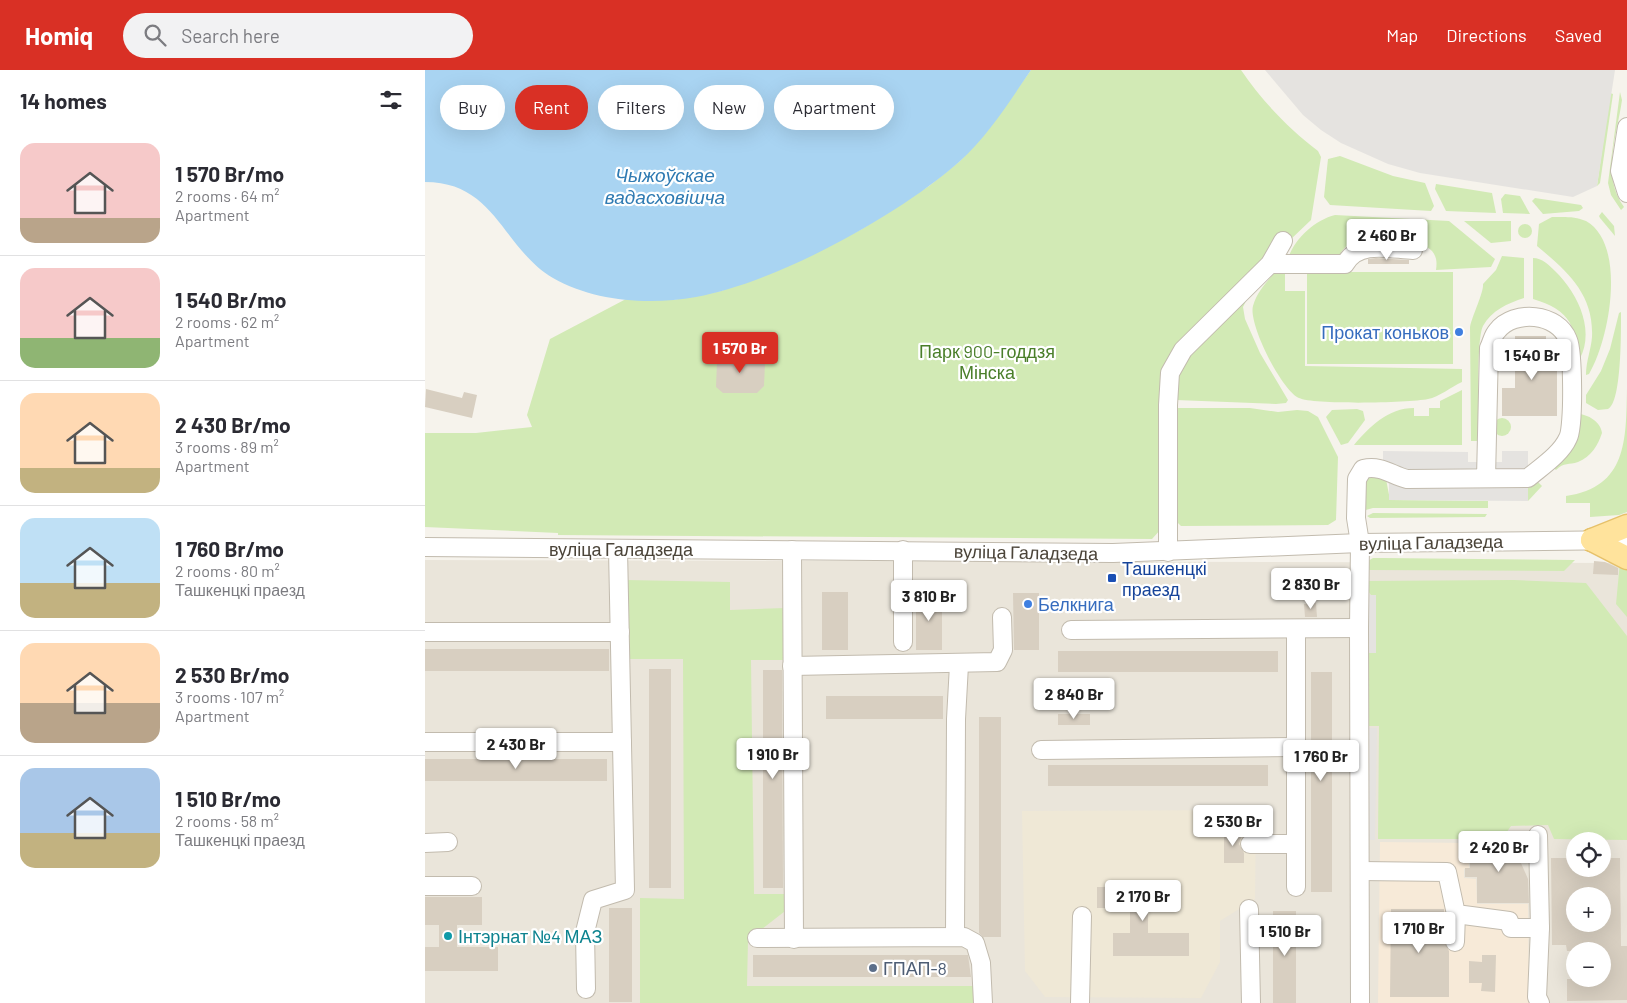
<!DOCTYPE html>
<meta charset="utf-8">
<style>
body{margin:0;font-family:Barlow,sans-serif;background:#f2f2f3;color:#2b2b33;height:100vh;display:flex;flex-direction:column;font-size:19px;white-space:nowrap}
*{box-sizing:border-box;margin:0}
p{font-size:16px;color:#7c7c81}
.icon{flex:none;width:28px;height:28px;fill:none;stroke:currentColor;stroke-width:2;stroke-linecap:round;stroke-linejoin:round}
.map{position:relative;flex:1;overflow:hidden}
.details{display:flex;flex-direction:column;background:#fff;width:425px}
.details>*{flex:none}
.top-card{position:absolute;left:15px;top:15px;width:475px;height:45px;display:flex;gap:10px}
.tools{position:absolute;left:1141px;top:762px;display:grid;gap:10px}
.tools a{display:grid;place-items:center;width:45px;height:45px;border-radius:50%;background:#fff;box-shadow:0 5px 20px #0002;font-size:25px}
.price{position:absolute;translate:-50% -42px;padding:0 11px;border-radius:5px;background:#fff;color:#222;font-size:16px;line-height:32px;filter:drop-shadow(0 1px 2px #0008)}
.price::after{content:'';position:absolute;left:50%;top:30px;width:15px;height:11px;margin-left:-8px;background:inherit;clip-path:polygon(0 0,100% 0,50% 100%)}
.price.selected{background:#d93025;color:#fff}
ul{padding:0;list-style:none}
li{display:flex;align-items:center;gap:15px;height:125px;padding:0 20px}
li+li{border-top:1px solid #e1e1e2}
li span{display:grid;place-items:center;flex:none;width:140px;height:100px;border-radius:15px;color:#555}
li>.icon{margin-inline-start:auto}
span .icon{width:60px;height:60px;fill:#fffc;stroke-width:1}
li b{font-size:21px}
h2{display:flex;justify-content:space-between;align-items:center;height:60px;padding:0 20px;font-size:21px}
.pill{padding:0 18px;border-radius:22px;background:#fff;box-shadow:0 5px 20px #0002;font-size:18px;line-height:45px}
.pill.selected{background:#d93025;color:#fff}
header{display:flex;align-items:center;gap:30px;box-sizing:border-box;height:70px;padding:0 25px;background:#d93025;color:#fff}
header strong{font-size:24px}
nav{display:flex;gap:28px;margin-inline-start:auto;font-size:18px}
.search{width:350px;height:45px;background:#f2f2f3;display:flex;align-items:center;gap:12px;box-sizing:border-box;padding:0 18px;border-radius:28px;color:#7c7c81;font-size:19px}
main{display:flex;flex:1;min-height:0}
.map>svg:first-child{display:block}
.residential{fill:#eae5da;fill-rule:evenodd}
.commercial{fill:#f7ead8}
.education{fill:#efe8d6}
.green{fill:#d2eab5}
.parking{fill:#e5e3e0}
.water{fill:#a9d4f2}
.building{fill:#d8cfc1;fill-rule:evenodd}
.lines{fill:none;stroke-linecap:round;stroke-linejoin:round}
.minor-casing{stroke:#c2bbae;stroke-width:20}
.major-casing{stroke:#e6c16a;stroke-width:25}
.minor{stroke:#fff;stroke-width:18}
.major{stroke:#ffe39c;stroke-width:22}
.shop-dot{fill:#3f7fe0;stroke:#fff;stroke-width:2}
.transit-dot{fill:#1a4fb4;stroke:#fff;stroke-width:2}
.culture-dot{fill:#0f9aa8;stroke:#fff;stroke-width:2}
.service-dot{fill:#5c6f8a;stroke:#fff;stroke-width:2}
.labels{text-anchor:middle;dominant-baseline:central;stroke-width:4.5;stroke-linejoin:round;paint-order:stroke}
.shop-label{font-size:18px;fill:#366cbe;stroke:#fff;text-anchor:end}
.park-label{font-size:18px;fill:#4a7f2a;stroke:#fff}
.street-label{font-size:18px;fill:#4b4439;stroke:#fff}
.transit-label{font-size:18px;fill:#164399;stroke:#fff;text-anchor:start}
.culture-label{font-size:18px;fill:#0d838f;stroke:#fff;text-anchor:start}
.service-label{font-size:18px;fill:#4e5e75;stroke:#fff;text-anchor:start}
.water-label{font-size:19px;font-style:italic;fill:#2e7ab2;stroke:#fff}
</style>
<header>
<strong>Homiq</strong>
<div class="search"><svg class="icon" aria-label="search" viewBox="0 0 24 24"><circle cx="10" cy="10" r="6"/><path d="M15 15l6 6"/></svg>Search here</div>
<nav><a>Map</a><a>Directions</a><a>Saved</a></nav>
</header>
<main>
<section class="details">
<h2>14 homes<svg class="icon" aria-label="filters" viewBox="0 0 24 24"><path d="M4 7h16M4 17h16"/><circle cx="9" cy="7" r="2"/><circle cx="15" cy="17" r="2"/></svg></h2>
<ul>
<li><span style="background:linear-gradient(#f6c9c9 75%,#b9a48a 0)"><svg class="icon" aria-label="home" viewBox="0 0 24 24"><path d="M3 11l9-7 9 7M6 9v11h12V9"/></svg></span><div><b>1 570 Br/mo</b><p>2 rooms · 64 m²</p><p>Apartment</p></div></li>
<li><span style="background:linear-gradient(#f6c9c9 70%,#8fb573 0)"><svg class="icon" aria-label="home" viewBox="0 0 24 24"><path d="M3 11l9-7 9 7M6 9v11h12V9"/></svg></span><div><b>1 540 Br/mo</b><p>2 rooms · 62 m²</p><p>Apartment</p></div></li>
<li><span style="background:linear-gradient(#ffd9b3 75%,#c2b280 0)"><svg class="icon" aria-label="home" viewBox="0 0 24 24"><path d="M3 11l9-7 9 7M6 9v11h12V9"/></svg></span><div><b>2 430 Br/mo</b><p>3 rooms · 89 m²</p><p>Apartment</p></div></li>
<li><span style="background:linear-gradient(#bfe0f5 65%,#c2b280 0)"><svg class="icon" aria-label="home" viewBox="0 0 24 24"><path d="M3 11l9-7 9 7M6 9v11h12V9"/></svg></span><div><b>1 760 Br/mo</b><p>2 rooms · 80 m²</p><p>Ташкенцкі праезд</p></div></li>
<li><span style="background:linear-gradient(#ffd9b3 60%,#b9a48a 0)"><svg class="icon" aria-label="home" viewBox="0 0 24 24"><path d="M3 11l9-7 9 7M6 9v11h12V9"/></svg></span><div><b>2 530 Br/mo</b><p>3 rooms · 107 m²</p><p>Apartment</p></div></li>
<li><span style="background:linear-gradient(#a9c7e8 65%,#c2b280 0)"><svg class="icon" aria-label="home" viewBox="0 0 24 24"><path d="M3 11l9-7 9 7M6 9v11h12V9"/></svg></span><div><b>1 510 Br/mo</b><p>2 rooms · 58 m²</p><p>Ташкенцкі праезд</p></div></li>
</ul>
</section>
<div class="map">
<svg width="1202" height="933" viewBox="0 0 1202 933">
<rect width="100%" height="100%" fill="#f6f3ec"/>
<path class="residential" d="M 0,490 L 1202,493 L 1202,933 L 0,933 ZM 1150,771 L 1178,771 L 1178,799 L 1150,799 ZM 1150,826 L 1178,826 L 1178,854 L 1150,854 ZM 1150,881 L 1178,881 L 1178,909 L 1150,909 Z"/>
<polygon class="commercial" points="955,772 1043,773 1044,798 1039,799 1039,808 1051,809 1052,834 1103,834 1104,933 953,933"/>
<polygon class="education" points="831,740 830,829 795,851 795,892 776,928 620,927 600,901 597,741"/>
<g class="green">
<path d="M 606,0 L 816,0 C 838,32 862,57 893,81 L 896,87 L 886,150 L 754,276 L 736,459 L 727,469 L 133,465 L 133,463 L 0,457 L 0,363 L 51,363 L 107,357 L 102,345 L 125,269 L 201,229 L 248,230 L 296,221 L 365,195 L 437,159 L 504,116 L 535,91 L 563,60 Z"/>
<path d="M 1195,22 L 1197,30 C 1192,65 1176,106 1199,137 L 1196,140 L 1186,125 L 1183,113 Z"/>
<polygon points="1185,23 1188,24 1175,113 1172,116"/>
<polygon points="915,86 968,106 1000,113 1009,136 1006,141 905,135 899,127 903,89"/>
<polygon points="1011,114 1067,123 1071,143 1021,141 1010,119"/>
<polygon points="1080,124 1095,126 1105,144 1078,143 1076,129"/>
<polygon points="1110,128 1156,135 1158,138 1154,141 1118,144 1107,131"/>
<polygon points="1177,142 1189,156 1190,166 1175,148 1174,146"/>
<path d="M 910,145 L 1024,151 L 1070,189 L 1066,197 L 1011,200 C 1012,193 1012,187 1007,181 C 995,168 943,163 928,172 C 920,176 916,181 913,189 L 863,189 C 869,169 890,150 910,145 Z"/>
<path d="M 1127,147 C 1139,147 1150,146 1161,151 C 1202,174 1185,269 1164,304 L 1161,305 C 1161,291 1166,280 1167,267 C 1169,224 1142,201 1112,176 L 1114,154 Z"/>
<polygon points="1039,151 1086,151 1086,171 1066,173"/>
<circle cx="1100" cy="161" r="7"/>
<path d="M 1077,186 L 1099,188 L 1099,228 C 1083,233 1066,241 1058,256 C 1051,270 1054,346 1054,366 L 1052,371 L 1046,371 L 1045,257 C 1047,246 1059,222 1058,214 L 1071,200 Z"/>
<path d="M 1108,188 C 1117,188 1124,195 1130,201 C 1154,224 1173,265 1151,295 C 1153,258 1146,240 1108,229 Z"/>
<path d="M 853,198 L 860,199 L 860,221 L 880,221 L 880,296 L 1037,299 L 1037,312 C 1026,317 1014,327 1003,329 C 985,333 889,335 874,328 C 857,321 823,254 828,236 C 832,221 844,210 853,198 Z"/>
<rect x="882" y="202" width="146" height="92"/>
<polygon points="824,225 818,237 820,249 835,283 863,330 861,333 851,334 751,330 749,319 756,293"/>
<path d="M 1196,242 C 1196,258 1197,333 1183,339 L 1173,340 L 1161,333 L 1161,325 L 1176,301 L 1185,279 L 1194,243 Z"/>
<path d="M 1202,318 L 1202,442 L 1194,445 L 1165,447 L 1165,433 L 1141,433 L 1141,426 C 1202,417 1201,371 1202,318 Z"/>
<path d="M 1037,320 L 1037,375 L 929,375 C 944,357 963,338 989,338 L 989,346 L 1004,346 L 1004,338 L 1015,338 L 1015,331 Z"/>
<polygon points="752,338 825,338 853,342 872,340 883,341 893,347 913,387 911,450 903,455 756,456 750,450 750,340"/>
<polygon points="932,339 938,341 940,350 923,373 916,375 901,347 907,340"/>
<path d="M 1152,344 C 1163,344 1176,352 1177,363 C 1173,375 1166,387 1153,392 C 1144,395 1139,392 1131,400 L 1125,395 Z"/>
<circle cx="1077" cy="357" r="9"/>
<polygon points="948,405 961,409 965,430 1063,431 1063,438 948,438 937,441 940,410"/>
<polygon points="1110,409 1117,416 1103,431 1103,416"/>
<polygon points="948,443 1062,444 1060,447 945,448 942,446"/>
<polygon points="948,488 958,488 1150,490 1139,501 942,500 943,491"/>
<polygon points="1195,492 1202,492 1202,547 1191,534"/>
<polygon points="201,510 305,512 305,540 360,538 361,590 326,590 329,824 364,824 364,838 323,870 322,916 551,916 552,933 215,933 215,828 259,829 258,589 201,589"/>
<polygon points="1089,510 1161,513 1202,566 1202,770 1129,769 1123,755 1086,756 1077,769 953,769 954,656 940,656 938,583 951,583 951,525 946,525 940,517 941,511"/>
</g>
<g class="parking">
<polygon points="840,0 1190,0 1172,116 1148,127 995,103 963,94 916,73 896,60 878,45"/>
<polygon points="958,381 1043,382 1043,392 1077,392 1077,381 1103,381 1103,431 964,430 964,414 958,406"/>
<rect x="938" y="525" width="13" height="58"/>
<polygon points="940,658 952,658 950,770 940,770"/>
</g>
<path class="water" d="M 0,0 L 606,0 C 584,32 563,66 534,92 C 474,145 351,213 271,227 C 225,235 170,232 128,208 C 77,178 71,112 0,112 Z"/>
<g class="building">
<polygon points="951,188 984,190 984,194 943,194 943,189"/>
<polygon points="1090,266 1121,266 1121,294 1132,294 1132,346 1077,346 1077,318 1090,318"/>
<polygon points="299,286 334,286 340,293 339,316 332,323 298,323 291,317 292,292"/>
<polygon points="1,319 37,328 39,322 52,325 47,348 0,337"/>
<polygon points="1169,491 1180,492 1193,498 1193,505 1168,504"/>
<rect x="397" y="522" width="26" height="58"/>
<rect x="491" y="523" width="26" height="57"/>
<polygon points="588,523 614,523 614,580 589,580"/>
<polygon points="891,533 892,547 880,547 879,534"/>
<rect x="0" y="579" width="184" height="22"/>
<rect x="633" y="581" width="220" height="21"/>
<rect x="224" y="599" width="22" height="219"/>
<polygon points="338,600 357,600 358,818 338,818"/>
<rect x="886" y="602" width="21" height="220"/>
<rect x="401" y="626" width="117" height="23"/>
<rect x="633" y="644" width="32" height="11"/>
<polygon points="554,647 576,647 576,867 558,867 554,863"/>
<rect x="0" y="689" width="182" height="22"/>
<rect x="623" y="695" width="220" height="21"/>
<polygon points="799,760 819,760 814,774 819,783 819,793 799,793"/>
<polygon points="1045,773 1096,773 1096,793 1103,809 1104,833 1052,833 1052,807 1040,807 1040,798 1045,798"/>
<path d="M 1126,788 L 1150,788 L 1150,799 L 1178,799 L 1178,788 L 1195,788 L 1196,876 L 1202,876 L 1202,930 L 1142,931 L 1142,909 L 1178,909 L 1178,881 L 1142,881 L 1141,875 L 1127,875 ZM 1150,826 L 1178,826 L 1178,854 L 1150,854 Z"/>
<polygon points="672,817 749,817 749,838 723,838 723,863 764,863 764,886 688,886 688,863 705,863 705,838 672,838"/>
<polygon points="0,827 57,827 57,855 32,855 32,877 73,877 73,901 0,901 0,877 14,877 14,855 0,855"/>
<rect x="184" y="838" width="23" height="94"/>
<polygon points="966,839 1019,839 1019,872 1024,881 1024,927 965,927"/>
<rect x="848" y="841" width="23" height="92"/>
<polygon points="328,885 543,885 546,907 328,907"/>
<polygon points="1057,885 1071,885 1070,922 1056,921 1057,913 1044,913 1044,891 1057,892"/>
</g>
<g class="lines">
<defs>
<g id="minor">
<polyline points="1202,57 1195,101 1202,123"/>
<path d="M 845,194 L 920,194 C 933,170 965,179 988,180"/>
<polyline points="0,477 688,483 935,473 1202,470"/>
<polyline points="367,480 369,869"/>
<polyline points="478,480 478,572"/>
<polyline points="743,482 743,335 745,303 758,280 845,194 858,171"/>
<polyline points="871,559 871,817"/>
<polyline points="646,560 934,558"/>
<polyline points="0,562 195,562"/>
<polyline points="367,596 572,592 578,580 577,547"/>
<polyline points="0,672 197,672"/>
<polyline points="616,680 871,677"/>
<polyline points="1113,765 1115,858 1112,927 1115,933"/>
<polyline points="0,773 23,772"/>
<polyline points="825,774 871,774"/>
<polyline points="935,801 1022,802 1031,844 1084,851 1086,858 1115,858"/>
<polyline points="0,816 47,816"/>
<polyline points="824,839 826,933"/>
<polyline points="530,867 531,649 534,595"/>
<polyline points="332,868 539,867 550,873 556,893 558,933"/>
<polyline points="1030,872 1031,844"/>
<polyline points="161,919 160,862 168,830 200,820 193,479"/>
<polyline points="655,933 657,846"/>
<path d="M 935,933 L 934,558 L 935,473 L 931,448 L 932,409 L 938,399 C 957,395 966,405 982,409 L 1103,408 C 1116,397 1136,384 1143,368 C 1149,357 1148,282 1143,270 C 1133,243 1089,239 1072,261 C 1068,265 1067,272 1064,278 L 1061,408"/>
</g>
<g id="major">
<polyline points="1167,470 1202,488"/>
<polyline points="1167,470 1202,456"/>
</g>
</defs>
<use href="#minor" class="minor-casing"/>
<use href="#major" class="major-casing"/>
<use href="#minor" class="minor"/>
<use href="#major" class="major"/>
</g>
<g class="shop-dot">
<circle cx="1034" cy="262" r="5"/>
<circle cx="603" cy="534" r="5"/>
</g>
<rect class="transit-dot" x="682" y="503" width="10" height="10" rx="2.5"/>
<circle class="culture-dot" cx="23" cy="866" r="5"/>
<circle class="service-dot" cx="448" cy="898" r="5"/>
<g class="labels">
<g class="shop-label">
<text x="1024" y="262">Прокат коньков</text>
<text x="613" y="534" text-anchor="start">Белкнига</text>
</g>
<g class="park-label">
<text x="562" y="281">Парк 900-годдзя<tspan x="562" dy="21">Мінска</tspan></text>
</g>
<g class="street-label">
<text transform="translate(1006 472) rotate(-1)">вуліца Галадзеда</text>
<text x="196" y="479">вуліца Галадзеда</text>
<text transform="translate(601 482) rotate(1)">вуліца Галадзеда</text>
</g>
<g class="transit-label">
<text x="697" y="498">Ташкенцкі<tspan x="697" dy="21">праезд</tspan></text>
</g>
<g class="culture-label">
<text x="33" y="866">Інтэрнат №4 МАЗ</text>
</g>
<g class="service-label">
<text x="458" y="898">ГПАП-8</text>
</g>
<g class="water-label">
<text x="240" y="104">Чыжоўскае<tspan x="240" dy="22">вадасховішча</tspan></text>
</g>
</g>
</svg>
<div class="tools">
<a><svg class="icon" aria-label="locate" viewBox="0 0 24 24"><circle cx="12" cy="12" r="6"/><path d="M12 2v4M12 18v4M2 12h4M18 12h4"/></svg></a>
<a>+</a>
<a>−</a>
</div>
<b class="price" style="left:962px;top:191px">2 460 Br</b>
<b class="price selected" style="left:315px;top:304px">1 570 Br</b>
<b class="price" style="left:1107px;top:311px">1 540 Br</b>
<b class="price" style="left:886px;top:540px">2 830 Br</b>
<b class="price" style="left:504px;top:552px">3 810 Br</b>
<b class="price" style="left:649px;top:650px">2 840 Br</b>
<b class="price" style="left:91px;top:700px">2 430 Br</b>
<b class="price" style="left:348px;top:710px">1 910 Br</b>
<b class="price" style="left:896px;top:712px">1 760 Br</b>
<b class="price" style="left:808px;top:777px">2 530 Br</b>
<b class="price" style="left:1074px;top:803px">2 420 Br</b>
<b class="price" style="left:718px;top:852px">2 170 Br</b>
<b class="price" style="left:994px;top:884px">1 710 Br</b>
<b class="price" style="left:860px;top:887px">1 510 Br</b>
<div class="top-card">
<a class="pill">Buy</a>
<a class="pill selected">Rent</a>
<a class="pill">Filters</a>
<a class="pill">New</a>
<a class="pill">Apartment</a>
</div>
</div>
</main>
